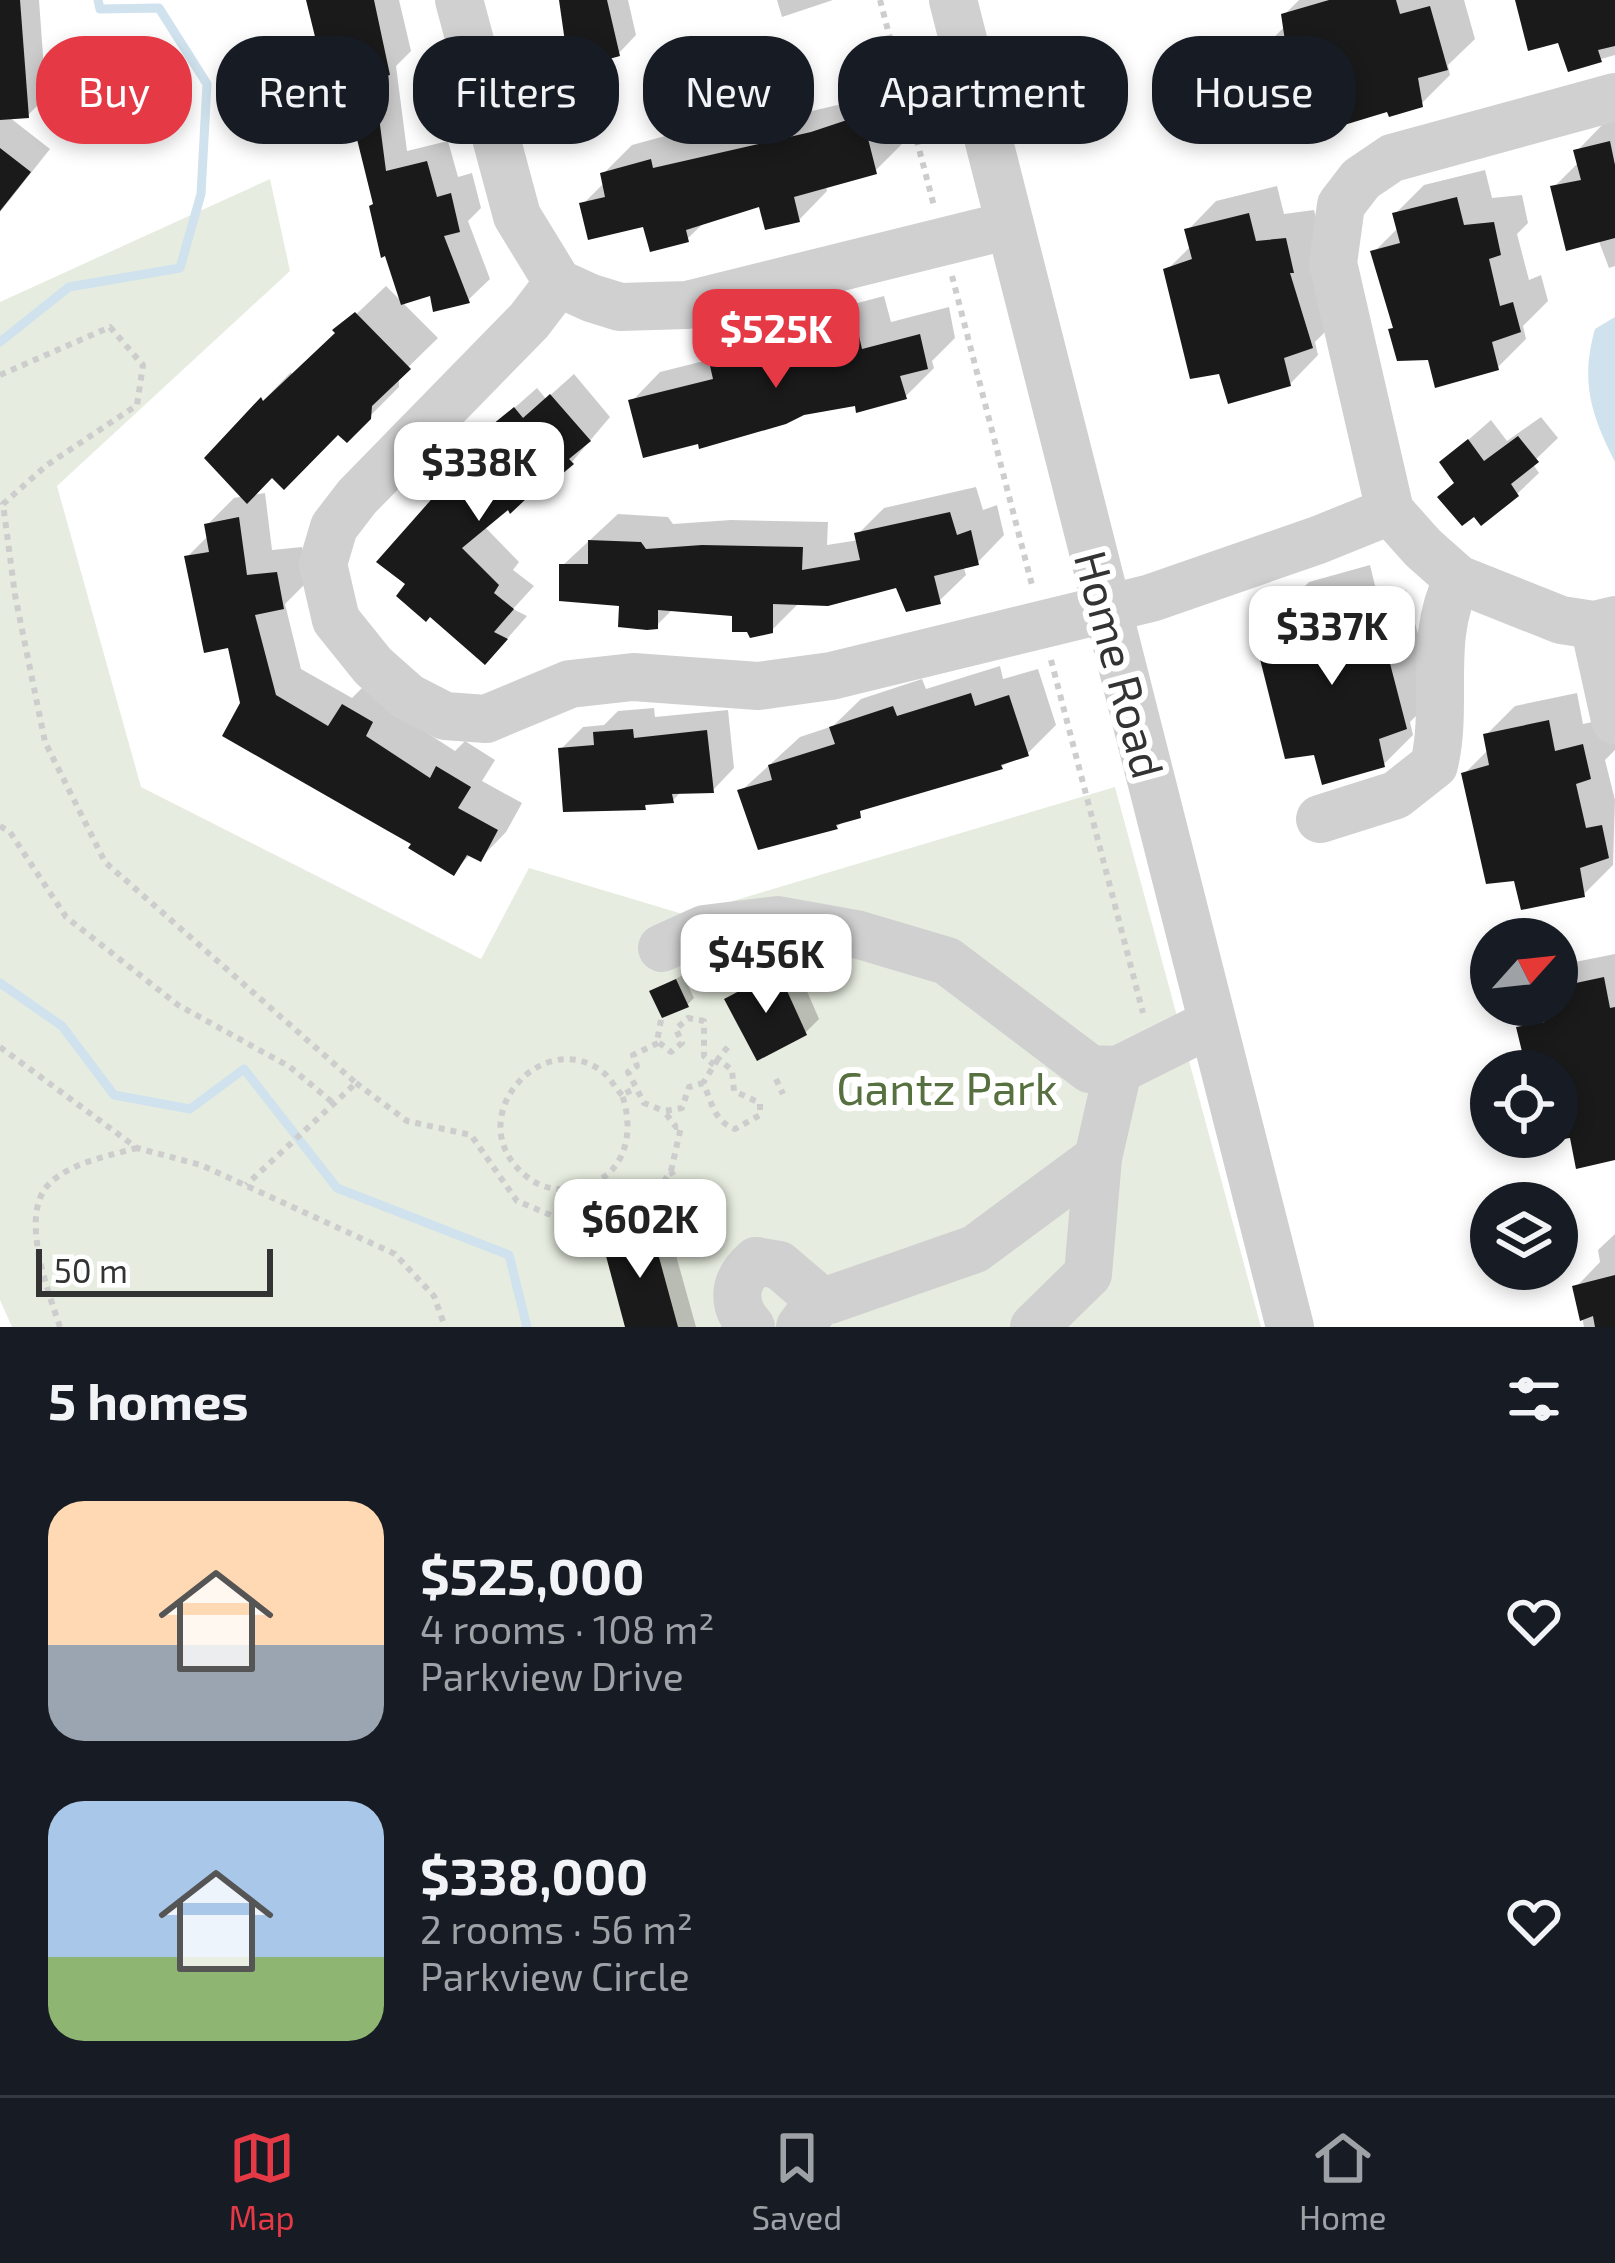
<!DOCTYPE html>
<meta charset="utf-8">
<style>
body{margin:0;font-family:"Exo 2",sans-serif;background:#242831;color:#f1f3f6;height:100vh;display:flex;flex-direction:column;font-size:45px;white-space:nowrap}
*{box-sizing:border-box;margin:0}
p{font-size:39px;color:#9ea1a6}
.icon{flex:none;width:66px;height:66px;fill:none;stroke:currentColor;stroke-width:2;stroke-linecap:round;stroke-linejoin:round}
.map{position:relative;height:1327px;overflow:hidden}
.details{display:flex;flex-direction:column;background:#171b24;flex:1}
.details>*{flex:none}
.banner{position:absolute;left:36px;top:36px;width:1545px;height:108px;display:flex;gap:24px}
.needle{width:78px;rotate:63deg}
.controls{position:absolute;left:1470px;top:918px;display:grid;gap:24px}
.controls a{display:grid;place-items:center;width:108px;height:108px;border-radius:50%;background:#171b24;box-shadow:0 6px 18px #0003;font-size:60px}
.scale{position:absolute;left:36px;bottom:30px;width:237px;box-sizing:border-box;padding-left:12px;border:6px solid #333;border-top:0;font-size:33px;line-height:42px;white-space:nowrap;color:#333;-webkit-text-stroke:9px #fff;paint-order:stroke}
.price{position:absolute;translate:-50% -102px;padding:0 27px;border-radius:24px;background:#fff;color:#222;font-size:39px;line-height:78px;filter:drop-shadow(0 3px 6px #0008)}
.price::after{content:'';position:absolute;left:50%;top:72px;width:36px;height:27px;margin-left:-18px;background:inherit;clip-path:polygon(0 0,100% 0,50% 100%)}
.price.current{background:#e63946;color:#fff}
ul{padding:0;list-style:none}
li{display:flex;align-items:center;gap:36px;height:300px;padding:0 48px}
li span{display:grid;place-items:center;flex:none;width:336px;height:240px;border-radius:36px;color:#555}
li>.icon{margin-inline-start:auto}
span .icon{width:144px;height:144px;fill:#fffc;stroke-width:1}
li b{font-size:51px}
h2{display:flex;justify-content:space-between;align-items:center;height:144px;padding:0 48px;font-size:51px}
.chip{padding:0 42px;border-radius:48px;background:#171b24;box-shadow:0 6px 18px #0003;font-size:42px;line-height:108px}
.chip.current{background:#e63946;color:#fff}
.dock{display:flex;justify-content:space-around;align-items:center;height:168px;border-top:3px solid #363941;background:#171b24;font-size:33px;color:#9ea1a6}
.dock a{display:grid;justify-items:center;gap:6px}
.dock .current{color:#e63946}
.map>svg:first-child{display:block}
.green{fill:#e6ecdf}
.water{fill:#cfe2ee}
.shadow{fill:#0003}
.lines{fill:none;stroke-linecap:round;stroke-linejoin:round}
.stream{stroke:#cfe2ee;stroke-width:9}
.building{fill:#1a1a1a}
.path{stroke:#cdcdcd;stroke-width:6;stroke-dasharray:6 6;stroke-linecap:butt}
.minor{stroke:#d0d0d0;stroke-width:48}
.labels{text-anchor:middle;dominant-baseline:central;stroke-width:12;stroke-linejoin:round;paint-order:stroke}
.street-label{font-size:45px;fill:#333;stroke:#fff}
.park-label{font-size:45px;fill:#56703f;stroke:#fff}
</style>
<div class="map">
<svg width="1615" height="1327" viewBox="0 0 1615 1327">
<rect width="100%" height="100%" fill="#fff"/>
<polygon class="green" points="270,179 290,271 57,486 141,787 481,959 529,868 686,915 1115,787 1261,1327 12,1327 0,1300 0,302"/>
<path class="water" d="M 1615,317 L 1615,462 C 1591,415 1580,381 1595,329 Z"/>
<g class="shadow">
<polygon points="0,0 39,0 46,97 28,115 9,117 50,149 0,212"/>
<polygon points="309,0 399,0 411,51 396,66 407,151 448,141 458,177 472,173 481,208 468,221 490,279 468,300 432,293 376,203 357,127 308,61 321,49"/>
<polygon points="562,0 628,0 636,35 619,53"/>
<polygon points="777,0 833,0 782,17"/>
<polygon points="1299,0 1464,0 1475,39 1448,65 1450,75 1421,104 1389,109 1303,102 1260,52 1286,25 1284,15"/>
<polygon points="1518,0 1615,0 1615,55 1570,68 1560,40"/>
<polygon points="890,89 904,142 875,171 826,185 827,191 799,220 761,203 707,220 687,239 583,204 605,182 603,174 632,145 680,132 682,141 842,104"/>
<polygon points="1615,120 1615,266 1609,268 1598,239 1554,187 1580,161 1577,151 1605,122"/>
<polygon points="1485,170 1492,198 1522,195 1528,223 1517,234 1529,280 1541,275 1548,301 1523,326 1526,339 1497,368 1396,326 1374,252 1399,227 1395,214 1424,185"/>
<polygon points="1277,186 1284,214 1314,210 1340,317 1315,342 1318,355 1290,384 1222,371 1167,270 1192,245 1188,230 1216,201"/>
<polygon points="386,286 438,338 399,376 399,387 347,439 338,431 272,474 252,495 265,493 272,550 302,547 309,580 285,604 301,669 352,698 370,680 390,709 455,751 465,741 495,760 482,781 522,803 506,832 480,859 471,854 453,872 243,704 230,644 187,557 209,535 207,525 234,498 244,496 208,458 291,372 292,375"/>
<polygon points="884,296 891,322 949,307 955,338 932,361 934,368 905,397 858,403 632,401 660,372 712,359 740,329 771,320 776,335 829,326 850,305"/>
<polygon points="574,374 610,417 572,462 484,526 519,562 513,570 534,586 513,609 527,616 506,640 430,614 493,440 486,433 537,388 546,399"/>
<polygon points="1541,417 1558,438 1532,463 1539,473 1517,494 1457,482 1443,462 1491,420 1507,441"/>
<polygon points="976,487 983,510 997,505 1004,535 978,562 963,565 966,575 939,601 898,584 800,602 772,630 735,613 674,608 656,626 562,566 618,514 668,517 673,524 731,520 828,522 827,545 859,540 858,534 884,508"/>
<polygon points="1370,565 1378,598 1406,590 1435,697 1410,722 1413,735 1384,764 1316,751 1260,648 1284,624 1280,611 1309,582"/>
<polygon points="1000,666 1003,679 1038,669 1056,725 1027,754 1002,766 869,805 836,827 741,791 800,737 833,726 861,699 922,679 926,689"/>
<polygon points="1577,693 1583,724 1611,718 1615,734 1615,750 1605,760 1615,800 1613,865 1584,894 1517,878 1464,774 1489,749 1486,735 1515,706"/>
<polygon points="654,708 655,717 728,710 734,768 713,790 682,791 673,800 650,802 644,807 561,749 583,727 604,725 618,711"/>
<polygon points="1615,954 1615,1156 1572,1135 1557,1137 1557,1071 1528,1071 1519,1028 1542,1005 1557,1005 1557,977 1570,963"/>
<polygon points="793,959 819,1019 805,1033 728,1000 742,986"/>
<polygon points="683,975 694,998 688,1004 653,991"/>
<polygon points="665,1216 696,1327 629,1327 605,1242 620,1228"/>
<polygon points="1615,1234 1615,1327 1584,1327 1576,1287 1600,1262 1598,1250"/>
</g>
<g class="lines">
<g class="stream">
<polyline points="0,342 69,287 180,268 201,194 207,84 159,8 100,9 98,0"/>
<polyline points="0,983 62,1026 114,1095 190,1109 244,1069 337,1188 509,1255 527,1327"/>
</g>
</g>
<g class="building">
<polygon points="0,0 20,0 29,118 0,120"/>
<polygon points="306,0 374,0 390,75 374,79 386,171 427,161 437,197 451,193 460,232 444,236 470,303 433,312 430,296 401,305 385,256 381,258 369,206 373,204 355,131 325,138 305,60 320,57"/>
<polygon points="559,0 607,0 620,56 569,70"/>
<polygon points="1329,0 1396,0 1400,14 1430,6 1448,70 1418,78 1423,107 1389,117 1387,112 1311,135 1301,106 1274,115 1256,51 1285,41 1281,14"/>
<polygon points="1515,0 1615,0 1615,46 1598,50 1602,62 1568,72 1558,43 1528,51"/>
<polygon points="862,115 877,174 794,197 800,222 765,230 759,207 686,230 689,242 650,252 643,227 588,240 579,203 605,197 600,173 651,159 653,168 811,132"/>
<polygon points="1610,141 1615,165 1615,238 1566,251 1550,186 1581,180 1573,150"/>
<polygon points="0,148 31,172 0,211"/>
<polygon points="1457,197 1464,225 1494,222 1501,255 1489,259 1500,306 1513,302 1521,332 1492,342 1499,370 1435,388 1428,360 1397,361 1388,329 1393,328 1370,251 1400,243 1392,213"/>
<polygon points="1249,213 1256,241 1286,238 1294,273 1290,273 1313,348 1284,358 1291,386 1228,404 1219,374 1190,379 1163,269 1192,259 1184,229"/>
<polygon points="355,312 411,369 372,406 371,419 347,443 338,435 284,490 272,478 247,504 204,458 261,397 263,401 335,333 332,330"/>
<polygon points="856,323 862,349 920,334 928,369 900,376 907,399 856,413 855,406 804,415 786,424 699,449 698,444 643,458 628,400 713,379 708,357 742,347 747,363 823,349 818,333"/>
<polygon points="550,394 591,441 569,459 574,464 531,500 528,497 510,514 508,510 462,548 499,585 494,593 514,609 494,632 508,639 485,665 430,617 426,622 396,596 405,584 376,562 437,493 435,491 490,441 482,433 514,407 523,418"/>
<polygon points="1518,436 1539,462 1511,484 1519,496 1481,526 1474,517 1462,526 1437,497 1454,483 1439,462 1468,439 1484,461"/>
<polygon points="950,512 957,535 971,530 979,565 934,576 941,604 906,612 896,588 828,606 773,604 773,633 750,638 747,632 732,632 732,616 658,610 658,629 647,630 618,627 619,606 559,601 559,564 588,564 588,540 641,542 646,549 702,545 803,547 802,570 860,560 854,533"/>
<polygon points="239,517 247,575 277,572 284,609 255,615 276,695 328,726 342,704 373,722 366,736 430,778 436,766 471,787 458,808 498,830 481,862 467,855 454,876 408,848 411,844 388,831 222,736 240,703 228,648 204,653 184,556 209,552 204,524"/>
<polygon points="1342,591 1349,624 1378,617 1407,729 1379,739 1385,767 1322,785 1314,755 1285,759 1257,647 1285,640 1277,610"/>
<polygon points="971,693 975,706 1009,695 1029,756 1001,765 1003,769 860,811 861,818 836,825 838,829 758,850 737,790 772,780 768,765 835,744 829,727 893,706 897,716"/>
<polygon points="1549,720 1555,751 1583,744 1591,779 1576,784 1586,828 1602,825 1609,858 1580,868 1585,897 1521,910 1514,881 1486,884 1461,773 1489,765 1483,734"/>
<polygon points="633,729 634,738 707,730 714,793 672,794 674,803 645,805 646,810 563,812 558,748 594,745 593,732"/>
<polygon points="778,971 807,1035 757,1061 724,999"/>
<polygon points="1604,977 1610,1008 1615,1007 1615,1160 1576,1169 1570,1138 1557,1140 1557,1071 1540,1071 1537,1060 1525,1064 1516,1027 1545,1022 1541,1005 1557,1005 1557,987"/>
<polygon points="676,979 689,1007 662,1018 649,991"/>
<polygon points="651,1228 678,1327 625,1327 602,1241"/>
<polygon points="1615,1275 1615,1327 1595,1327 1593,1316 1580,1321 1572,1286"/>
</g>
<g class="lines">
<g class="path">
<polyline points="880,0 934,206"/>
<polyline points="952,276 1033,589"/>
<polyline points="0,375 110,327 143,365 137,405 47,465 3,504 15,595 45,742 105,862 356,1083 246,1185"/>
<polyline points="1051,660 1143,1013"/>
<polyline points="0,826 10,832 66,917 178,1005 290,1067 332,1102"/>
<polyline points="661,1020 657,1041 671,1052 682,1043 676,1029 688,1018 704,1021 704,1056 714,1065"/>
<polyline points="658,1043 633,1055 637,1066 628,1072 644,1103 664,1111"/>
<polyline points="0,1047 137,1148 201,1165 395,1254 434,1296 445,1327"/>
<path d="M 718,1059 L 703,1083 C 712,1101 713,1121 735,1129 L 760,1115 L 760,1103 L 734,1091 L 732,1070 L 718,1059 L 731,1043"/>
<polyline points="776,1079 783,1094"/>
<polyline points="356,1083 407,1121 471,1135 517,1201 553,1216 608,1215 650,1202 671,1171 695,1216 723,1238"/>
<path d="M 622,1095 C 616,1089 611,1079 604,1073 C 543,1023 457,1120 526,1176 C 541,1189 559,1191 578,1188 C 624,1179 636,1135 622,1095 L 636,1088"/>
<polyline points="671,1171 681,1127 676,1127 664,1111 682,1108 689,1087 703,1083"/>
<path d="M 60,1327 C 48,1291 18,1213 50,1183 C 70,1163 111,1155 137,1148"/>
</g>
<g class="minor">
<polyline points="459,0 517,216 558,283 591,298 620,307 687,305 1010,225"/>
<polyline points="953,0 1290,1327"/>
<polyline points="1615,97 1392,158 1361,179 1341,205 1333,263 1390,511 1423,548 1458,579 1561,620 1594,625 1615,620"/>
<polyline points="558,283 529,321 357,497 334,527 323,564 336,620 373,666 408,697 445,716 486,719 570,684 633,677 758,686 831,676 1151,598 1318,540 1390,511"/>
<polyline points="1594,625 1615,720"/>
<path d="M 1320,819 L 1396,795 L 1434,765 C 1449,703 1427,639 1458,579"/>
<polyline points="662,948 704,929 778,920 856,934 947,961 1090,1069 1118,1070 1212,1023"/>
<path d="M 751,1327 C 731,1304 733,1281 756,1261 L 779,1265 L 820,1300"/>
<polyline points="800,1327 820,1300 829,1300 975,1249 1098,1158"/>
<polyline points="1034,1327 1088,1274 1098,1158 1118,1070"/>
</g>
</g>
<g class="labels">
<g class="street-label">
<text transform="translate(1121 664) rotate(75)">Home Road</text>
</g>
<g class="park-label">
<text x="947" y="1087">Gantz Park</text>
</g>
</g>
</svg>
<div class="controls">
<a><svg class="needle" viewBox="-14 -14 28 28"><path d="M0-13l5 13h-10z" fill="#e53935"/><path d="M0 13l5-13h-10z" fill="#9ea1a6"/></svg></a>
<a><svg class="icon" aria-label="locate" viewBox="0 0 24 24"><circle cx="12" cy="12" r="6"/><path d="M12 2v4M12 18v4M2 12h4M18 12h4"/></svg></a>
<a><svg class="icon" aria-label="layers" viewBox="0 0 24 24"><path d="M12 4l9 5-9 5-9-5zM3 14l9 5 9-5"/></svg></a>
</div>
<div class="scale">50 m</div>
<b class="price current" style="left:776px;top:391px">$525K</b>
<b class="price" style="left:479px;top:524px">$338K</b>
<b class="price" style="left:1332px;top:688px">$337K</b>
<b class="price" style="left:766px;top:1016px">$456K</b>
<b class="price" style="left:640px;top:1281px">$602K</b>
<div class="banner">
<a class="chip current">Buy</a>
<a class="chip">Rent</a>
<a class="chip">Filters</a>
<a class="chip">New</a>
<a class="chip">Apartment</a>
<a class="chip">House</a>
</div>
</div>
<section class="details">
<h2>5 homes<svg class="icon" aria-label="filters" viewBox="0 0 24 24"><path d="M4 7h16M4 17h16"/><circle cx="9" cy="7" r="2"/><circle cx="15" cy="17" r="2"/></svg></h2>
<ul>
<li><span style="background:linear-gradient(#ffd9b3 60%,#9aa5b1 0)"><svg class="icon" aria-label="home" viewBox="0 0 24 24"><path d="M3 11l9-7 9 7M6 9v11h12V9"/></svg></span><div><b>$525,000</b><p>4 rooms · 108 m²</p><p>Parkview Drive</p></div><svg class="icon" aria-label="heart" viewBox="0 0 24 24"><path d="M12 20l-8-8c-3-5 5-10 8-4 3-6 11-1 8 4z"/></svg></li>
<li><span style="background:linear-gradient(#a9c7e8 65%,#8fb573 0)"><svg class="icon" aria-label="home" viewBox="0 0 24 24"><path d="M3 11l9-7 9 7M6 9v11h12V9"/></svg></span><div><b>$338,000</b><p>2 rooms · 56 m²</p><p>Parkview Circle</p></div><svg class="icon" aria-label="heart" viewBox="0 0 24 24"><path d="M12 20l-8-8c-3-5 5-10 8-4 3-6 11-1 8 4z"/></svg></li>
</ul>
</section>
<nav class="dock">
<a class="current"><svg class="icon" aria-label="map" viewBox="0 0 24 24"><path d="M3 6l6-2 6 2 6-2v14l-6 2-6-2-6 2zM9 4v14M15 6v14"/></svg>Map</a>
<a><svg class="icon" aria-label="saved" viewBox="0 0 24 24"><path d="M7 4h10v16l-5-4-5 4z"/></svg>Saved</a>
<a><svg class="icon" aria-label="home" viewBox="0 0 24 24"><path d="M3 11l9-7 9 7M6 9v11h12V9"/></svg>Home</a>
</nav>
